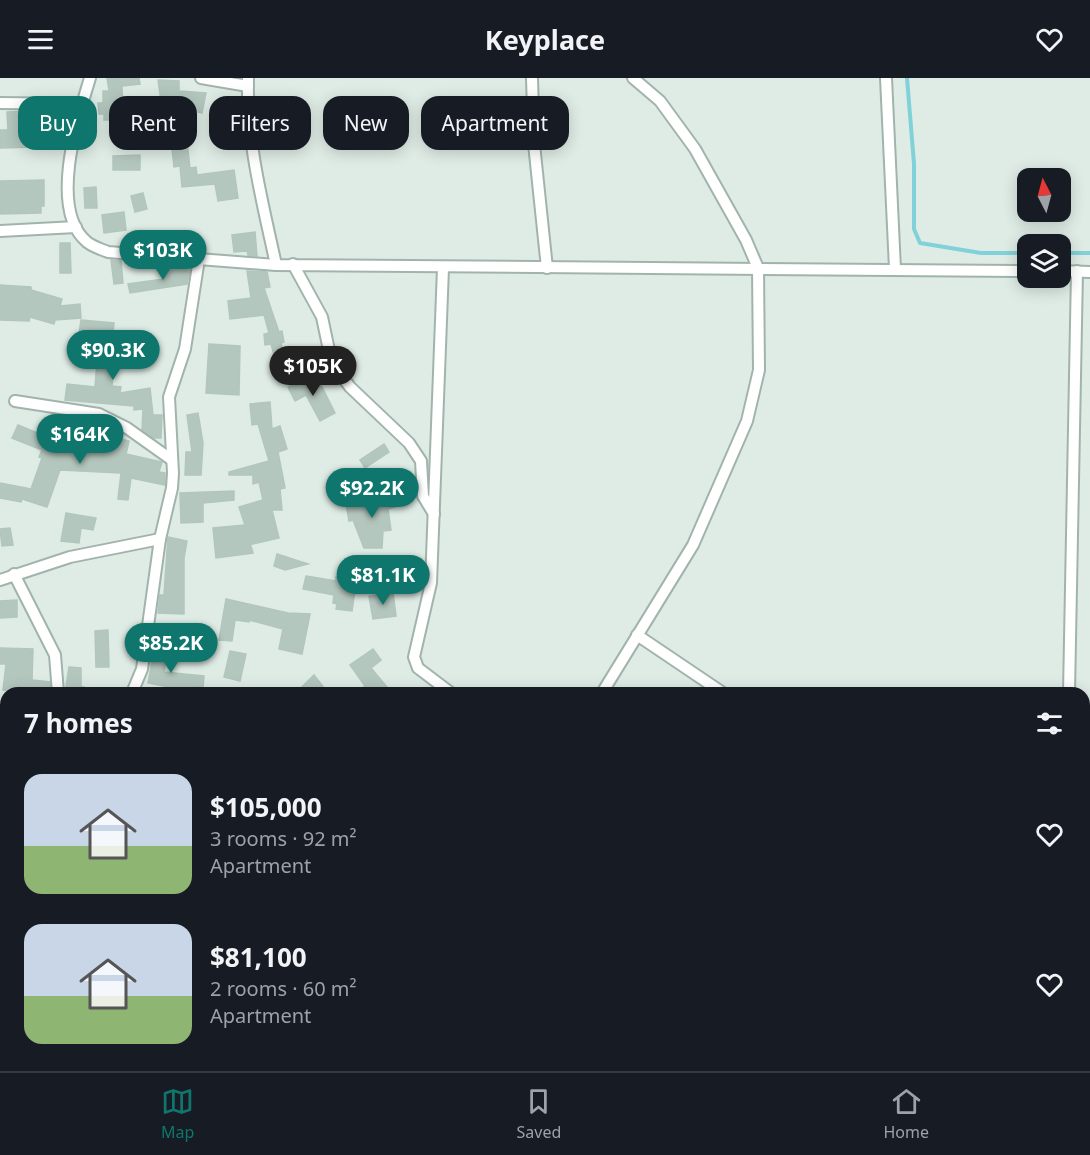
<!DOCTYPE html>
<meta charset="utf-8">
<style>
body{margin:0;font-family:"Noto Sans",sans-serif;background:#242831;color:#f1f3f6;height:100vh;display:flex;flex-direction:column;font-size:22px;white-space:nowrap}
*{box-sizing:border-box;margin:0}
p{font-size:20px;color:#9ea1a6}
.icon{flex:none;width:33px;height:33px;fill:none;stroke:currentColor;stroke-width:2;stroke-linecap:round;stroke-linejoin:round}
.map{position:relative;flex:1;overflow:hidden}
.details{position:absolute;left:0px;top:609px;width:1090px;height:384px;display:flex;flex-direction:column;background:#171b24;border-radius:18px 18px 0 0;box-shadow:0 3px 15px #0003}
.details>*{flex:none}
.guide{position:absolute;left:18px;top:18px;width:600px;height:54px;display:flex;gap:12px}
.needle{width:39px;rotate:354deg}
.fabs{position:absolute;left:1017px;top:90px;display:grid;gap:12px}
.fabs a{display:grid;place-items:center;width:54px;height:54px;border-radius:12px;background:#171b24;box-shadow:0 3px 15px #0003;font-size:30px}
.price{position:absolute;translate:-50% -51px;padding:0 14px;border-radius:21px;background:#0f766e;color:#fff;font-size:20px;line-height:39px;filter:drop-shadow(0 2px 3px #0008)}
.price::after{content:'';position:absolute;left:50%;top:36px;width:18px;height:14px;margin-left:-9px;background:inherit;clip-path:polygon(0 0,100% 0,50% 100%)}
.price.selected{background:#222;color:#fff}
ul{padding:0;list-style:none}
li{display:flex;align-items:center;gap:18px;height:150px;padding:0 24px}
li span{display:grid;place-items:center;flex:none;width:168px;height:120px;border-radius:18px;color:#555}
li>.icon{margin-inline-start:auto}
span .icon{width:72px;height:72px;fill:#fffc;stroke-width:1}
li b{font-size:26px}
h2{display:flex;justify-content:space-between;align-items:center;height:72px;padding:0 24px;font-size:26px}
.pill{padding:0 21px;border-radius:18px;background:#171b24;box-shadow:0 3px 15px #0003;font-size:21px;line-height:54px}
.pill.selected{background:#0f766e;color:#fff}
header{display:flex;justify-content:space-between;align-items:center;height:78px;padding:0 24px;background:#171b24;font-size:27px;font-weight:700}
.tab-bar{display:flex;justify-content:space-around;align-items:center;height:84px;border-top:2px solid #363941;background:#171b24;font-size:16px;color:#9ea1a6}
.tab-bar a{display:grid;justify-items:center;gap:3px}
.tab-bar .selected{color:#0f766e}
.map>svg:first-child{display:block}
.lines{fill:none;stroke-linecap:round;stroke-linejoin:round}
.stream{stroke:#80d2d8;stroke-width:4}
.building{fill:#b4c7be;stroke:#b1c6bc;stroke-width:1.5}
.minor-casing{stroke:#a1b4ac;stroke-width:14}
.minor{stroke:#fff;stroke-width:10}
</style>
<header><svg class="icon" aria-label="menu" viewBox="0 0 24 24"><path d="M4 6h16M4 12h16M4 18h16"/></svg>Keyplace<svg class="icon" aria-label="heart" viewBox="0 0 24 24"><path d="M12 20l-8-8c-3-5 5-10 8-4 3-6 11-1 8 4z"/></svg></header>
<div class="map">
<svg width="1090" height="993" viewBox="0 0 1090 993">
<rect width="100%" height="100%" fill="#dfece5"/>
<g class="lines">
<g class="stream">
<polyline points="907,0 914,86 914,151 920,165 981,175 1028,175"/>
<polyline points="1060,175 1090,175"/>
</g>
</g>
<g class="building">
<polygon points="107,0 139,0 140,6 122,8 123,42 104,42 104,36 99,36 98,25 103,25 103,13 109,13"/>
<polygon points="158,2 179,3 179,13 206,15 202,35 194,33 187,63 190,90 196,89 197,97 234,92 238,120 218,123 215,106 182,109 180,88 174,89 171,61 174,61 178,44 172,43 175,24 161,23"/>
<polygon points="33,33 34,69 0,70 0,52 8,52 7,34"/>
<polygon points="135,38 154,40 152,50 145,49 137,65 125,59"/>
<polygon points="140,77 140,92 113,92 113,78"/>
<polygon points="44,102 44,128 41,128 41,135 0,136 0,103"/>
<polygon points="96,109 97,130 85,130 84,110"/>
<polygon points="143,115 147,131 135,134 131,118"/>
<polygon points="124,134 126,152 104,155 102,137"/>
<polygon points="255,154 257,178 248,177 247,173 234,174 232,157"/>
<polygon points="60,165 70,165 71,195 60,195"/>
<polygon points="111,182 121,183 123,205 114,206"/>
<polygon points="163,192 190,192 187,206 130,215 128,206 164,201"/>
<polygon points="247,193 267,194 270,209 264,210 279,254 282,253 284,264 281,265 286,286 277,288 271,266 265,267 264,256 269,255 264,237 230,241 228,223 251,220"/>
<polygon points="0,207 31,209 31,212 62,221 60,228 80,226 81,240 55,242 54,246 30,239 29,243 0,242"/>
<polygon points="81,242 114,245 111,273 115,273 112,308 121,309 120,315 150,310 153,337 162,337 161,360 154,360 142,352 143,331 134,332 134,328 65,322 67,306 95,309 99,258 79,256"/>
<polygon points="209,266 240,268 239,317 206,315"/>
<polygon points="308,299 310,305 318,301 335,335 320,343 306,317 295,323 288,309"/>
<polygon points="270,324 272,351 280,348 287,371 278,374 285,410 280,411 282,432 272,432 279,460 248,467 251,468 253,475 216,480 213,450 245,447 239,429 263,422 259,404 253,406 253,397 229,397 229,394 269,383 258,346 252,347 250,326"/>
<polygon points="198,335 203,365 201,397 185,397 186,374 192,374 187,337"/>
<polygon points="18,347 47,359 48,354 65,360 63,365 90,367 91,361 112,361 113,359 129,363 126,376 162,384 159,394 165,395 165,407 131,400 128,422 118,421 121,395 60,392 47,429 22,421 21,424 0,420 0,405 31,411 42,380 39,379 42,372 12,360"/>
<polygon points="384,366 389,374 365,390 360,382"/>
<polygon points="234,413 234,422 203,425 203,444 181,445 180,415"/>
<polygon points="398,417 401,427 388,431 391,452 383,453 382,470 364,470 353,442 349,443 346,426"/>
<polygon points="66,435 96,440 93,452 81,450 79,465 61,463"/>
<polygon points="10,450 13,467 2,468 0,451"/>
<polygon points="168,459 187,463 184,480 184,536 158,535 160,517 164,517"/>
<polygon points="277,476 308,486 285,492 274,488"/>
<polygon points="306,498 336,503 336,499 357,499 352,533 336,531 337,526 333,525 334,517 303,511"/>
<polygon points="393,514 396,538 373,541 369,518"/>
<polygon points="226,521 288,535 310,536 302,576 279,571 283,551 249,542 249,544 235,542 232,563 219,562"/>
<polygon points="17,522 17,539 0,540 0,523"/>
<polygon points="108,552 109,589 96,589 95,553"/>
<polygon points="155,567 168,570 164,594 204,598 203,610 190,608 190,613 148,605"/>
<polygon points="0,570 33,571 32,602 50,604 50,615 15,609 14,613 3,612 6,586 0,586"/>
<polygon points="373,571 381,582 371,590 392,615 356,615 365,608 350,587"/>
<polygon points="230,573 246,576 240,603 224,599"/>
<polygon points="69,589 81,590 81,609 84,609 84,615 65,615"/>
<polygon points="314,597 328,615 296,615"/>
</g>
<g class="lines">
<defs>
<g id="minor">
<path d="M 90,0 C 78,39 48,132 87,164 C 93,169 101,171 108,174 L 276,187 L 1028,193"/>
<polyline points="201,0 248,8"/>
<path d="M 248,0 C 246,63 263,126 276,187"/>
<polyline points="532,0 534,66 547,190"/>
<polyline points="886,0 895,191"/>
<polyline points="0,25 82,26"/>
<polyline points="0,153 76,149"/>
<polyline points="293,186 322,239 330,277 336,290 350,309 409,365 421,383 423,418 434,436"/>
<polyline points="443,190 431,505 414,579 418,590 451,615"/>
<polyline points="1060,193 1090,194"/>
<polyline points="15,323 99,336 127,350 172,382"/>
<polyline points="14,496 55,577 58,615"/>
<polyline points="0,502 70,479 160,461"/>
<polyline points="637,557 723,615"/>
<polyline points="132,615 142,591 160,461 172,410 173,395 169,319 185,271 199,181"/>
<polyline points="602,615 693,467 747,343 759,292 758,190 746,162 695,71 660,23 633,0"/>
<polyline points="1069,615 1077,193"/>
<polyline points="0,646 6,646"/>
<polyline points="1084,730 1090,728"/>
<polyline points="1,845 5,825 6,750"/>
<polyline points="0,961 6,961"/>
<polyline points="383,987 385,993"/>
<polyline points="504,987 515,993"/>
<polyline points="773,987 775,993"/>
<polyline points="962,987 964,993"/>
<polyline points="586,993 601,987"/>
<polyline points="1051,993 1051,987"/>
</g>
</defs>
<use href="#minor" class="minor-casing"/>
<use href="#minor" class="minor"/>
</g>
</svg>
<div class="fabs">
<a><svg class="needle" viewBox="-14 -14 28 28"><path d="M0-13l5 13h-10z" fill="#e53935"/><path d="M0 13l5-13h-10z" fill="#9ea1a6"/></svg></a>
<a><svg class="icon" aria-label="layers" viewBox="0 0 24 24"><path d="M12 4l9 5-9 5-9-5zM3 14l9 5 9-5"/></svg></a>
</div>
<b class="price" style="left:163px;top:203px">$103K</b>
<b class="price" style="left:113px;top:303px">$90.3K</b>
<b class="price selected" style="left:313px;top:319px">$105K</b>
<b class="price" style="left:80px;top:387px">$164K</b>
<b class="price" style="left:372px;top:441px">$92.2K</b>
<b class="price" style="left:383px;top:528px">$81.1K</b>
<b class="price" style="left:171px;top:596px">$85.2K</b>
<div class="guide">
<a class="pill selected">Buy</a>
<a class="pill">Rent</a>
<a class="pill">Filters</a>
<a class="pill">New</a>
<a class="pill">Apartment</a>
</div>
<section class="details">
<h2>7 homes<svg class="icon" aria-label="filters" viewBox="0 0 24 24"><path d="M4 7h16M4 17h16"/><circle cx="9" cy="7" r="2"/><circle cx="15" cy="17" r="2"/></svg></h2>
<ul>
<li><span style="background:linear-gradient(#c9d6e8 60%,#8fb573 0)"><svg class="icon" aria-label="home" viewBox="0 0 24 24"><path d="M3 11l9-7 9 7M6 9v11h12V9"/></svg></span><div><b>$105,000</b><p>3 rooms · 92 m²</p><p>Apartment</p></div><svg class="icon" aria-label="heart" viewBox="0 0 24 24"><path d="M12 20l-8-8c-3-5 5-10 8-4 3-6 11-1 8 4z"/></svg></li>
<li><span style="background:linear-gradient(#c9d6e8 60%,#8fb573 0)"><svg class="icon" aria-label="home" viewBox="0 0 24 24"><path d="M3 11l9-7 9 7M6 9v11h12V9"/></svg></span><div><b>$81,100</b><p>2 rooms · 60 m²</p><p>Apartment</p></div><svg class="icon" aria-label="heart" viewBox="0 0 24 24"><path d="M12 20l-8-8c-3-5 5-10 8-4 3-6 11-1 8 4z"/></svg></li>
</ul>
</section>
</div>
<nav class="tab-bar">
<a class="selected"><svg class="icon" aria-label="map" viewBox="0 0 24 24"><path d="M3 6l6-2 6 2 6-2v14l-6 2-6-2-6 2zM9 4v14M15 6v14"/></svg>Map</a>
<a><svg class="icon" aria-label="saved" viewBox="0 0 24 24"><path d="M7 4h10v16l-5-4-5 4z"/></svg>Saved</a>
<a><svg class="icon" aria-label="home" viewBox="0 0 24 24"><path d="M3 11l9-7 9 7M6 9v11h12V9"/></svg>Home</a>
</nav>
